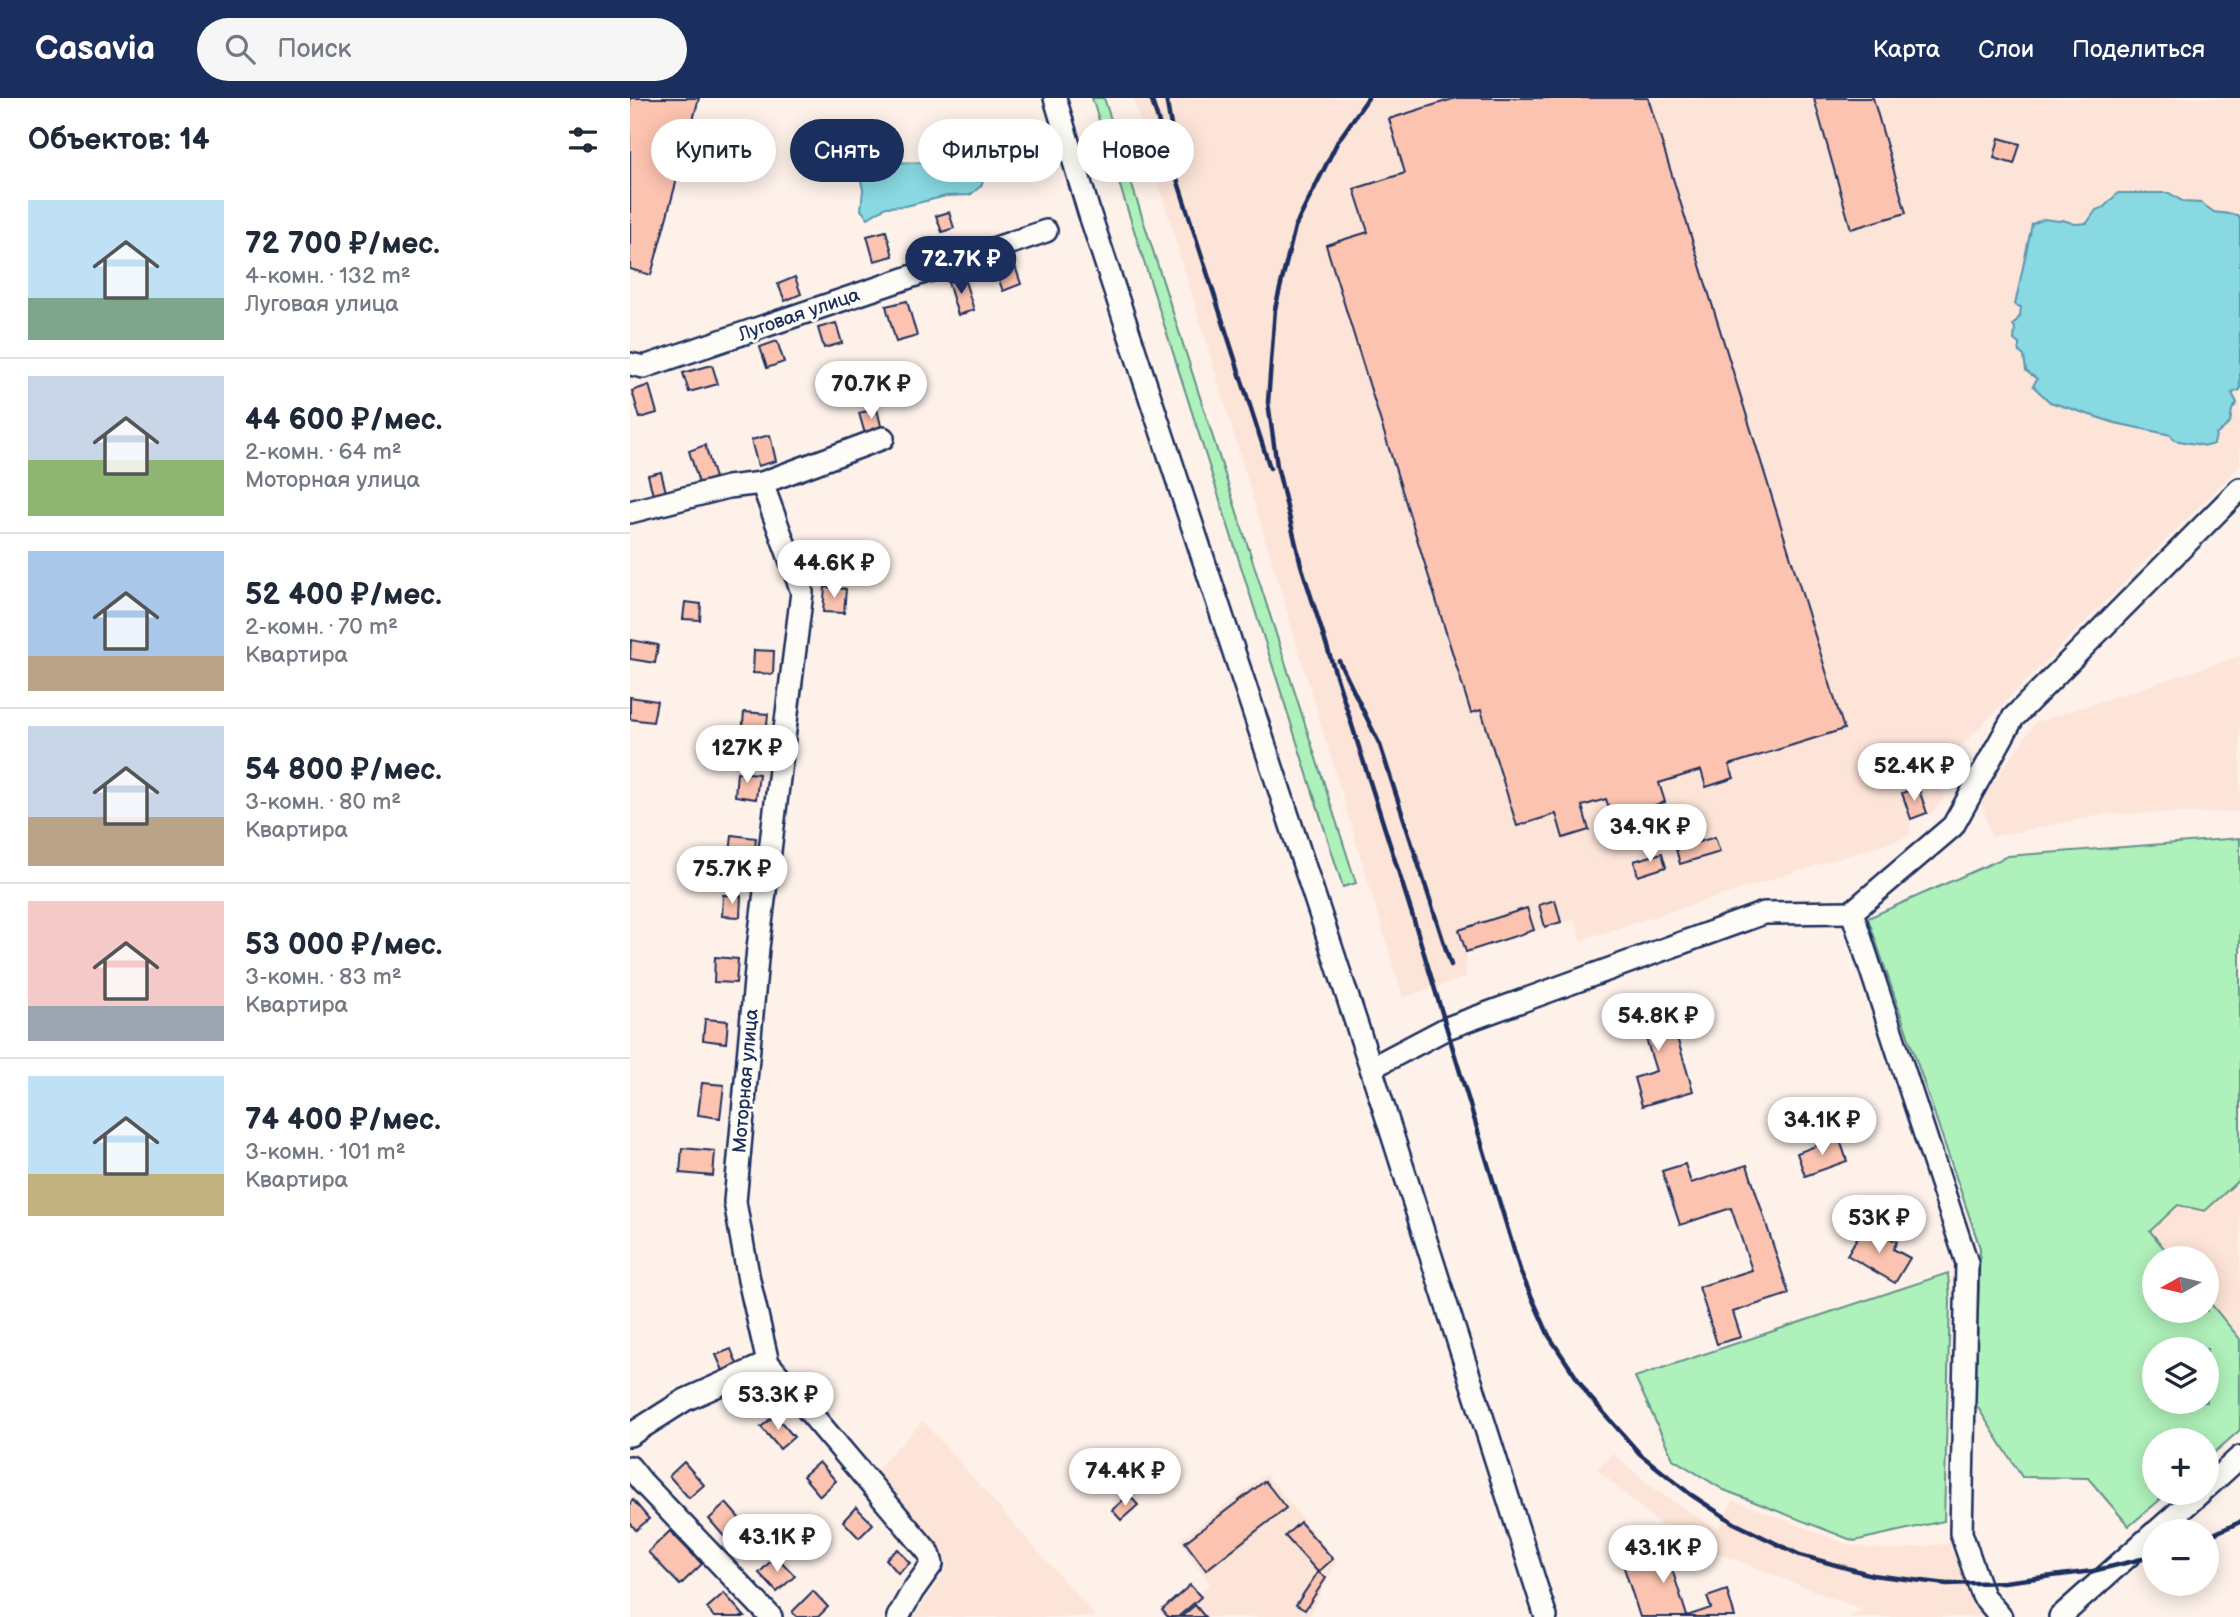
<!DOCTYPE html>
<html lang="ru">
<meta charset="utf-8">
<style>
body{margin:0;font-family:"Balsamiq Sans",sans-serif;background:#f6f6f7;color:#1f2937;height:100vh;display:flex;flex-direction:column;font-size:26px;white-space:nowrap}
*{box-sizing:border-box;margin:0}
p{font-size:23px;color:#747a83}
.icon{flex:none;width:38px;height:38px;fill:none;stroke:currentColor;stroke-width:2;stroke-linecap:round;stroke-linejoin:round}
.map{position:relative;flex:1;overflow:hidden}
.details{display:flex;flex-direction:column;background:#fff;width:630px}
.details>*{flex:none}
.hud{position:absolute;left:21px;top:21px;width:665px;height:63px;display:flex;gap:14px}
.needle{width:46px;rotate:262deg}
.controls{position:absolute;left:1512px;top:1148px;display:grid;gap:14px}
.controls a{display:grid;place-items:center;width:77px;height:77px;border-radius:50%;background:#fff;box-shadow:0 4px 18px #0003;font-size:35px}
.price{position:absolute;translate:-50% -60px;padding:0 16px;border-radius:24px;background:#fff;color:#222;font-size:23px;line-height:46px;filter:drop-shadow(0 2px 4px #0008)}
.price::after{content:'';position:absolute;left:50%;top:42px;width:21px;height:16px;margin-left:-10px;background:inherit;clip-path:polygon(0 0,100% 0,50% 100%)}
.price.current{background:#1b2f5e;color:#fff}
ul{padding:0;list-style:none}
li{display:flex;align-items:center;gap:21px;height:175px;padding:0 28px}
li+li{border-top:2px solid #e0e1e3}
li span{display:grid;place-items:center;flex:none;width:196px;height:140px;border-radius:0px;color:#555}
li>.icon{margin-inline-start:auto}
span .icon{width:84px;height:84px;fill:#fffc;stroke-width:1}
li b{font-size:30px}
h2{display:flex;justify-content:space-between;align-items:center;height:84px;padding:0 28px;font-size:30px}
.pill{padding:0 24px;border-radius:32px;background:#fff;box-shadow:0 4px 18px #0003;font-size:24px;line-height:63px}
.pill.current{background:#1b2f5e;color:#fff}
header{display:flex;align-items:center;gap:42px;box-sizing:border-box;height:98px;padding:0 35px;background:#1b2f5e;color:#fff}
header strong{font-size:33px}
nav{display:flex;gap:38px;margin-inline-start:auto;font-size:24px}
.search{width:490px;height:63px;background:#f6f6f7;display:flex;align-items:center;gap:18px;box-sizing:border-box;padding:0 24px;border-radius:38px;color:#747a83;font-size:26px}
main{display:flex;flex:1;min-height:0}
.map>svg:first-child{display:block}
.built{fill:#fde4d8}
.green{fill:#aff1ba;stroke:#65908c;stroke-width:2;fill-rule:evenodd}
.water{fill:#88d9e2;stroke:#5c95ad;stroke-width:2}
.building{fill:#fcc4b0;stroke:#1b2f5e;stroke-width:2}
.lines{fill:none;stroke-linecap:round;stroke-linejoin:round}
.minor-casing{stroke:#1b2f5e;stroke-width:26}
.minor{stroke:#fdfcf7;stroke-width:21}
.rail{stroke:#1b2f5e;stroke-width:4.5}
.labels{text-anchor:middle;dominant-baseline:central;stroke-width:6;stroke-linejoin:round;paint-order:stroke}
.street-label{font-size:19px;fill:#1b2f5e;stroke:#fdfcf7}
</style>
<header>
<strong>Casavia</strong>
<div class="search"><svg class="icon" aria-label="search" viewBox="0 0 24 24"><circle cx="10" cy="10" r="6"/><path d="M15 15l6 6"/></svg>Поиск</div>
<nav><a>Карта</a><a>Слои</a><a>Поделиться</a></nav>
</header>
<main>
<section class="details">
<h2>Объектов: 14<svg class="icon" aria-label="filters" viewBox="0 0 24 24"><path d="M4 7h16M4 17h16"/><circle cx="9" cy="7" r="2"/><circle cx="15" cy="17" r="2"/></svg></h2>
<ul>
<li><span style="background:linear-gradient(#bfe0f5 70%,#7fa58c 0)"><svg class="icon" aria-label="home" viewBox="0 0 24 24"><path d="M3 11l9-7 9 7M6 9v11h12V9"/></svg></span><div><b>72 700 ₽/мес.</b><p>4-комн. · 132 m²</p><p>Луговая улица</p></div></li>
<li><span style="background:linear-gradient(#c9d6e8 60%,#8fb573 0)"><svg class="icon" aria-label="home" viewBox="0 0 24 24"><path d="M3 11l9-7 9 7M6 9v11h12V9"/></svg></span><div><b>44 600 ₽/мес.</b><p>2-комн. · 64 m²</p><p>Моторная улица</p></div></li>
<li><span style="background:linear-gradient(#a9c7e8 75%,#b9a48a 0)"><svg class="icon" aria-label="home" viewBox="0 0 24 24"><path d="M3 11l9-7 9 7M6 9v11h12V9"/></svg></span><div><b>52 400 ₽/мес.</b><p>2-комн. · 70 m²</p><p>Квартира</p></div></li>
<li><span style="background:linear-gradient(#c9d6e8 65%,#b9a48a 0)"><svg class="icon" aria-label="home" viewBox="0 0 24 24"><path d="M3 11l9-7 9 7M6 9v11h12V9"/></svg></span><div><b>54 800 ₽/мес.</b><p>3-комн. · 80 m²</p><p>Квартира</p></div></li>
<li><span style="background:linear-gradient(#f6c9c9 75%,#9aa5b1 0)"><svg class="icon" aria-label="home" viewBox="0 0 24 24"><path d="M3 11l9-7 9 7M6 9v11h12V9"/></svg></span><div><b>53 000 ₽/мес.</b><p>3-комн. · 83 m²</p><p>Квартира</p></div></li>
<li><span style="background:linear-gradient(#bfe0f5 70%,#c2b280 0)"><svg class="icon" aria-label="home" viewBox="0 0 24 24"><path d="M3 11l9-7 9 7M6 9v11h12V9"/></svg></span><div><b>74 400 ₽/мес.</b><p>3-комн. · 101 m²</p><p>Квартира</p></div></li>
</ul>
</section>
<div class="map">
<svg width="1610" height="1519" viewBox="0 0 1610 1519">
<rect width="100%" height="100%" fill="#fdf1e9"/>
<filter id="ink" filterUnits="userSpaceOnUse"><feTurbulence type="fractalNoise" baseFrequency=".0143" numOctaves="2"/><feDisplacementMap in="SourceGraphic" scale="14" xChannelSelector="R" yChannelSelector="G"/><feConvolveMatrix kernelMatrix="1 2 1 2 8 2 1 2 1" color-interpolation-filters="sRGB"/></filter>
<g filter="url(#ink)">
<g class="built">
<polygon points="503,0 1610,0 1610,368 1330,649 1305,664 1315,699 1301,715 1281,721 1279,738 951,842 945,821 836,854 836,879 773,900"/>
<polygon points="1610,558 1610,714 1477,716 1361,739 1351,702 1406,624"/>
<polygon points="1610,1081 1610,1241 1577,1201 1577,1160 1542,1160 1519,1133 1548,1107 1575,1113"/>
<polygon points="293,1323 466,1519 284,1519 317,1470 315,1455 244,1374"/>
<polygon points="982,1355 1028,1394 1088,1432 1103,1402 1222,1448 1265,1452 1319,1445 1351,1519 1218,1519 1233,1512 1042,1437 967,1371"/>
<polygon points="636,1376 707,1464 678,1519 545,1519 580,1486 550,1442"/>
</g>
<g class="green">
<polygon points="462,0 474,0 726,785 713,789"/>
<path d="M 1610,740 L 1610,1081 L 1575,1113 L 1548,1107 L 1520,1133 L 1542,1160 L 1524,1160 L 1524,1213 L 1577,1213 L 1577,1201 L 1610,1241 L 1610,1332 L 1577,1361 L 1577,1342 L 1524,1342 L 1524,1395 L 1538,1395 L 1499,1428 L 1458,1380 L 1392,1379 L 1345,1305 L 1350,1150 L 1238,820 L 1378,758 ZM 1577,1251 L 1577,1304 L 1524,1304 L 1524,1251 Z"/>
<polygon points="1318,1175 1320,1202 1314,1423 1224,1443 1094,1392 1043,1361 1005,1279"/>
</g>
<g class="water">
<path d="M 311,64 C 326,69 341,70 355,78 L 351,88 L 340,97 L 316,98 L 276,108 L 256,109 L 238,120 L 231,112 L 233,92 L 230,78 L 222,72 C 248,61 283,66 311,64 Z"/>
<polygon points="1488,95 1539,95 1554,104 1571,105 1584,114 1607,117 1610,120 1610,292 1602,295 1607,305 1602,312 1600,325 1586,337 1584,346 1576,348 1544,342 1541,337 1485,325 1420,304 1403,288 1407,281 1396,273 1394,258 1389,254 1389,246 1384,242 1385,230 1383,227 1390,218 1391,209 1385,207 1402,126 1414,121 1429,123 1433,122 1445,126 1457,125 1466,112 1474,109"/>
</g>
<g class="building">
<polygon points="0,0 69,0 21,177 0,171"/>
<polygon points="826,0 1018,0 1214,631 1099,667 1104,680 1076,689 1071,672 1029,685 1035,704 982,720 976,701 952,708 959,732 933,740 926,716 887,728 851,612 841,615 696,147 738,134 724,91 775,75 759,21"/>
<polygon points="1187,0 1243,0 1276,115 1221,131 1184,1"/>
<polygon points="1369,40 1390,46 1384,66 1364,60"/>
<polygon points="319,114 324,130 312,134 306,118"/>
<polygon points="256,133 263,158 244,163 237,138"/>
<polygon points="383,162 391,186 373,193 364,169"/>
<polygon points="165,179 171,196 155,203 148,186"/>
<polygon points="334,180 344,212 328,217 318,184"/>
<polygon points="277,203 287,238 266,244 256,208"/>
<polygon points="206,225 212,245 194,250 188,230"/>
<polygon points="147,243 154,264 137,270 130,249"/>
<polygon points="82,267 88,286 59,294 53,275"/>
<polygon points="19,287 27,315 10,320 2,293"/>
<polygon points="247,311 252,332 235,336 229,315"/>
<polygon points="140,337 146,363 128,368 121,342"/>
<polygon points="75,347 85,380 69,385 59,353"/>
<polygon points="31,374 36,394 23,397 18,377"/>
<polygon points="195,489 216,491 214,515 193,514"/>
<polygon points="55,504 71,506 70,522 53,521"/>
<polygon points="1,542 28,547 25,565 0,561"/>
<polygon points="124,552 144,553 143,576 123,575"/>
<polygon points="0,599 27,603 23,624 0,621"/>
<polygon points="114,614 138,616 136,639 112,637"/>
<polygon points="107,674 129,676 126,701 105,698"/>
<polygon points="1288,689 1297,715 1281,721 1272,695"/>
<polygon points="102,737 126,740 124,759 100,756"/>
<polygon points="1085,739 1090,754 1050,766 1046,751"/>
<polygon points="1032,755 1036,769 1008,778 1004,763"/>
<polygon points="101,764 124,765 124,779 100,778"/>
<polygon points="93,797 111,798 110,819 92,818"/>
<polygon points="925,802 931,824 915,829 909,807"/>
<polygon points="897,810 904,832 836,854 829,832"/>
<polygon points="85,859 108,861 106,885 84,884"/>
<polygon points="1036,903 1063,993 1012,1008 1004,980 1026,973 1014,934 992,941 986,918"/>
<polygon points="75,921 98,923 96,945 73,942"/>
<polygon points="72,985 94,987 90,1020 68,1017"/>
<polygon points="1209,1039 1217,1063 1175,1078 1167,1055"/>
<polygon points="52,1050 85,1053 83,1078 50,1075"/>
<polygon points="1055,1066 1061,1085 1117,1067 1159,1196 1103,1214 1111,1239 1087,1246 1069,1189 1122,1172 1101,1110 1050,1127 1032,1073"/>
<polygon points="1232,1132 1243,1139 1247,1133 1267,1144 1263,1151 1280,1160 1265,1185 1217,1157"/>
<polygon points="101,1251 109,1271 95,1277 86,1257"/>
<polygon points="145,1317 164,1339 150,1351 131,1329"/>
<polygon points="54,1364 74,1387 59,1400 39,1378"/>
<polygon points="189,1364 206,1383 190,1398 173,1378"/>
<polygon points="635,1383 656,1410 576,1472 555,1444"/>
<polygon points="499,1397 508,1407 491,1422 482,1412"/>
<polygon points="3,1402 19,1421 6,1432 0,1425 0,1405"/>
<polygon points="96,1405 116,1428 98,1443 79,1421"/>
<polygon points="226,1409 243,1426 229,1440 213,1423"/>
<polygon points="670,1424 703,1461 688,1474 655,1438"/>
<polygon points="40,1433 72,1466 50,1487 18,1454"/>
<polygon points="1032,1440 1057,1518 1081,1510 1077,1499 1097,1492 1105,1519 1010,1519 989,1454"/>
<polygon points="268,1451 280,1465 268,1475 256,1461"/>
<polygon points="146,1458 165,1478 147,1494 129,1475"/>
<polygon points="688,1474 696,1480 675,1512 666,1507"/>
<polygon points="560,1487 571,1499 548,1519 538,1519 532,1512"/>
<polygon points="183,1493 198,1509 188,1519 167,1519 162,1514"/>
<polygon points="94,1495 115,1519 84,1519 77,1510"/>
<polygon points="565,1507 575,1519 551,1519"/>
</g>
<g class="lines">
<defs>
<g id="minor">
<polyline points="425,0 459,114 741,970 916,1519"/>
<polyline points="0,266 14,269 416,133"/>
<polyline points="132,385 172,494 128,850 105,1104 119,1182 138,1265 299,1455 302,1466 282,1494 268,1519"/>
<polyline points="0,414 98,389 132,385 253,340"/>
<polyline points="741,970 817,930 1134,815 1222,814"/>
<polyline points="0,1337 55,1302 138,1265"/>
<polyline points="0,1369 12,1384 141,1519"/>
<polyline points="1577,1389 1610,1359"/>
<polyline points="1527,1433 1570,1395"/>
<polyline points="1371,1519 1353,1498 1331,1435 1337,1165 1222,814 1323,728 1383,620 1610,391"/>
<polyline points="1430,1519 1524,1435"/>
</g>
</defs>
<use href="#minor" class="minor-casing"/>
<use href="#minor" class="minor"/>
<g class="rail">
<polyline points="521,0 640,370"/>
<polyline points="536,0 544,44"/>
<polyline points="738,0 708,43 665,129 645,211 638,304 647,368 671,467 782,816 891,1175 919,1238 958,1297 1010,1356 1060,1396 1104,1425 1170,1457 1242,1477 1317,1486 1374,1484 1463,1473 1524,1458"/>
<polyline points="709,563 750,647 821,867"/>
<polyline points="1577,1439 1610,1424"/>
</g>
</g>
</g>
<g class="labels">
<g class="street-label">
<text transform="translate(169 217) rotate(-19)">Луговая улица</text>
<text transform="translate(116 983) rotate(-85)">Моторная улица</text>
</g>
</g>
</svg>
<div class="controls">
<a><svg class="needle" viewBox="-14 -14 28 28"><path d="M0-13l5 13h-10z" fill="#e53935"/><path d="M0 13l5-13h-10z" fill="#747a83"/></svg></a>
<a><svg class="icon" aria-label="layers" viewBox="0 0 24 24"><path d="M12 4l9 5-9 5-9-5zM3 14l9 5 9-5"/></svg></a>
<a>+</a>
<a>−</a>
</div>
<b class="price current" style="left:331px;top:198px">72.7K ₽</b>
<b class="price" style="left:241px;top:323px">70.7K ₽</b>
<b class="price" style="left:204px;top:502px">44.6K ₽</b>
<b class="price" style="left:117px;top:687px">127K ₽</b>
<b class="price" style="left:1284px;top:705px">52.4K ₽</b>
<b class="price" style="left:1020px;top:766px">34.9K ₽</b>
<b class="price" style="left:102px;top:808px">75.7K ₽</b>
<b class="price" style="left:1028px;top:955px">54.8K ₽</b>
<b class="price" style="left:1192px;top:1059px">34.1K ₽</b>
<b class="price" style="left:1249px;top:1157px">53K ₽</b>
<b class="price" style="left:148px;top:1334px">53.3K ₽</b>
<b class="price" style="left:495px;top:1410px">74.4K ₽</b>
<b class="price" style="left:147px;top:1476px">43.1K ₽</b>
<b class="price" style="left:1033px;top:1487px">43.1K ₽</b>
<div class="hud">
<a class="pill">Купить</a>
<a class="pill current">Снять</a>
<a class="pill">Фильтры</a>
<a class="pill">Новое</a>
</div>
</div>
</main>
